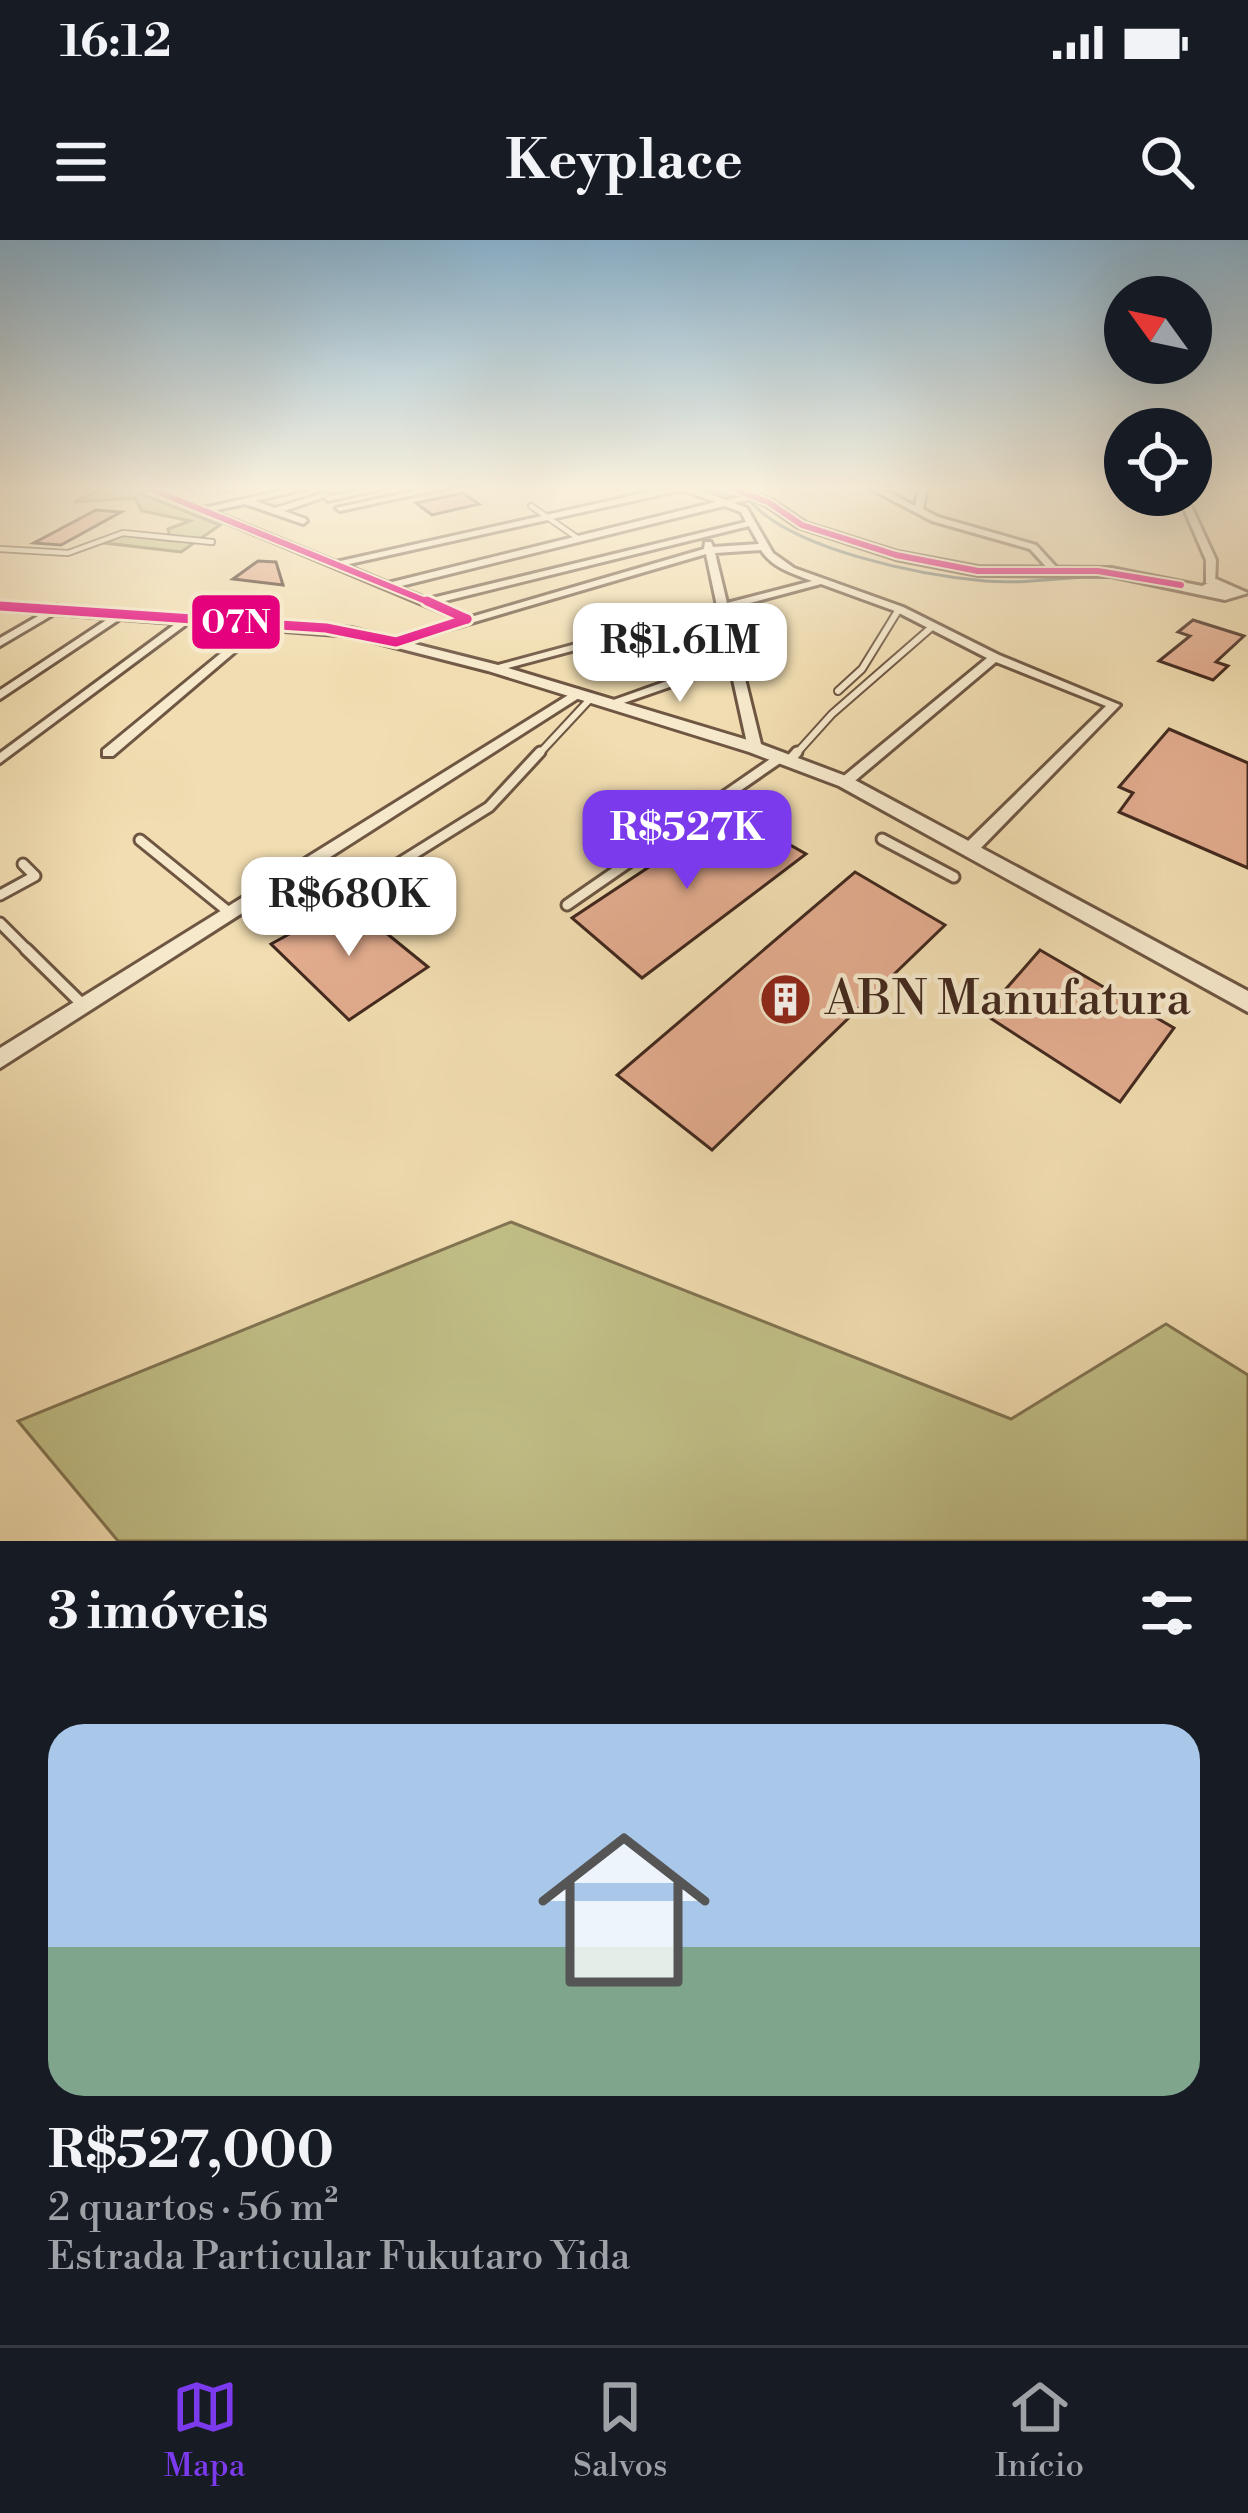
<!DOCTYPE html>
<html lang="pt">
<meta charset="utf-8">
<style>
body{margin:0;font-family:"Libre Bodoni",serif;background:#242831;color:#f1f3f6;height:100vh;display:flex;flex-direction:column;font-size:45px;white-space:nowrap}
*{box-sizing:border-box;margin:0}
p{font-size:39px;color:#9ea1a6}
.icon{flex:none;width:66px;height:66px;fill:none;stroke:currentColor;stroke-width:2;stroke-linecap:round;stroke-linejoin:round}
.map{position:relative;height:1301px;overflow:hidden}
.panel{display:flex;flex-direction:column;background:#171b24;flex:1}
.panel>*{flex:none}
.needle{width:78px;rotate:303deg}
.tools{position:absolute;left:1104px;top:36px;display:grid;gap:24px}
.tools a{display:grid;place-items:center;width:108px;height:108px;border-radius:50%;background:#171b24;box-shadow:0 12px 48px #0002;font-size:60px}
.price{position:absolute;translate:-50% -102px;padding:0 27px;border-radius:24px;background:#fff;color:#222;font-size:39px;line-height:78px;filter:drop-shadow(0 3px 6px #0008)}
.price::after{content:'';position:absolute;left:50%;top:72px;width:36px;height:27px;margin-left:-18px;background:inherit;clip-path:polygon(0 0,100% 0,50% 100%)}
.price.current{background:#7c3aed;color:#fff}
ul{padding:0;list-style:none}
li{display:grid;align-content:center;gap:24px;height:636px;padding:0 48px}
li span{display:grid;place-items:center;height:372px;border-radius:36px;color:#555}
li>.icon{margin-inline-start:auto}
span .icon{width:216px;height:216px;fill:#fffc;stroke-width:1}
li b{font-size:51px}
h2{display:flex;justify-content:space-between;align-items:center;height:144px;padding:0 48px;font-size:51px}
.status{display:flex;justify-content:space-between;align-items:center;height:84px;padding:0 60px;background:#171b24;direction:ltr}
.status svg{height:33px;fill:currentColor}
header{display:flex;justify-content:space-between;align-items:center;height:156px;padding:0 48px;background:#171b24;font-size:54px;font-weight:700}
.dock{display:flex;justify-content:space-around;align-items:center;height:168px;border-top:3px solid #363941;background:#171b24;font-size:33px;color:#9ea1a6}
.dock a{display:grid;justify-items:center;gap:6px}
.dock .current{color:#7c3aed}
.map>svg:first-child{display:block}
.green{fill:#c1bf87;stroke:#827452;stroke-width:3}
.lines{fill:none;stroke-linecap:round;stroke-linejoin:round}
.stream{stroke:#798079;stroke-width:3}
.building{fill:#e3ac8f;stroke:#42291e;stroke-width:3}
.service-far3-casing{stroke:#6e5643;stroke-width:8}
.service-far2-casing{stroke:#6e5643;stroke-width:10}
.service-far1-casing{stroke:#6e5643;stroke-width:15}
.service-casing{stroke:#6e5643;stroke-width:16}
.minor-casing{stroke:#6e5643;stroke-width:6}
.tertiary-casing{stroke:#6e5643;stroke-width:6}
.service-far3{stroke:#f6e9cc;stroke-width:4.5}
.service-far2{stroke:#f6e9cc;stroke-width:6}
.service-far1{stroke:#f6e9cc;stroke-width:9}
.service{stroke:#f6e9cc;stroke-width:10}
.minor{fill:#f6e9cc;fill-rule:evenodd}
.tertiary{fill:#f6e9cc;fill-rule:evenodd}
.bus-1-far1-casing{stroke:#f6e9cc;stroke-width:10}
.bus-1-casing{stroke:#f6e9cc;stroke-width:15}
.bus-1-far1{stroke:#e5007d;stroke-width:6}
.bus-1{stroke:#e5007d;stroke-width:9}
.labels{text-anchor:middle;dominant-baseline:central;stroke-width:9;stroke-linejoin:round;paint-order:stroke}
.poi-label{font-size:48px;fill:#42291e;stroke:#f6e9cc;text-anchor:start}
.line-badge{stroke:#f6e9cc;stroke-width:4.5}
.badge-label{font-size:33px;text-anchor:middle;font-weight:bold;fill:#fff}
</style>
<div class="status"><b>16:12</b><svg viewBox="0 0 49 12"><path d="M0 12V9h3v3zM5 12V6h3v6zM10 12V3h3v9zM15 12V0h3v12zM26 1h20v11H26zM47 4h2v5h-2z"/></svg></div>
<header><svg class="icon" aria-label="menu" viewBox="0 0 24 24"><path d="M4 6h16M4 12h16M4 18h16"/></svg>Keyplace<svg class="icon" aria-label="search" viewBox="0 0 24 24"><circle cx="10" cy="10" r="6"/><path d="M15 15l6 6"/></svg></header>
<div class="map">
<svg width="1248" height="1301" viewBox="0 0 1248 1301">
<rect width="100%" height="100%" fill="#f1ddb1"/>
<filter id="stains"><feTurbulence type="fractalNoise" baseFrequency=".00167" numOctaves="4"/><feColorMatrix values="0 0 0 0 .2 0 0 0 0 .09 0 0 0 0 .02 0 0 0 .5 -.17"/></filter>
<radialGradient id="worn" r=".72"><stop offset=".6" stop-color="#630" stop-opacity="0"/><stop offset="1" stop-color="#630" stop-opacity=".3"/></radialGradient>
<g class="green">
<polygon points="106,247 124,247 220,285 181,312 105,303 124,294 171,301 168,289 190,281 142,271 135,258 74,262"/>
<polygon points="511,982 1011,1179 1166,1084 1248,1135 1248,1301 118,1301 18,1181"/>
</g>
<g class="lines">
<g class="stream">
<polyline points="707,247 733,257"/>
<path d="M 750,261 C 793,310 920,335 985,341 C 1021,344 1061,338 1097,336"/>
</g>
</g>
<g class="building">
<polygon points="463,253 479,264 432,275 416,263"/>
<polygon points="96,270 121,272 61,305 34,303"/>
<polygon points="258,321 276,322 283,345 233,339"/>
<polygon points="1193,380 1244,396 1216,422 1228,426 1213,440 1159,421 1190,396 1178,392"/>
<polygon points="1169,489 1248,523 1248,628 1119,572 1133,553 1119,547"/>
<polygon points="732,572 806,614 642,738 572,678"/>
<polygon points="855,632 945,685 712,910 617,835"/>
<polygon points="348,662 428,727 349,780 271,704"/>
<polygon points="1040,710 1174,788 1120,862 984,774"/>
</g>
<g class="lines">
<defs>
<g id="service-far3">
<polyline points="1198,247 1248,249"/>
<polyline points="221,250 236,247"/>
<polyline points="531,266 579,299"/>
<polyline points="0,309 68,313 123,293 212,302"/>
</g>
<g id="service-far2">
<polyline points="838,451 862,429 899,369"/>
<polyline points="538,515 592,457"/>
<polyline points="795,515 832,474 933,386"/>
</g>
<g id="service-far1">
<polyline points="790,520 797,512"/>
<polyline points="882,599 954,637"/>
<polyline points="140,600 230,673"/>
<polyline points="287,636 334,648 372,640 489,567 540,512"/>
<polyline points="0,655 35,636 23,624"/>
<polyline points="567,665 781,517"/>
<polyline points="0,683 29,712"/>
</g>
<polyline id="service" points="26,709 84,766"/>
<g id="minor">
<path d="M 142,247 L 153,247 L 203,268 L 298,247 L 314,247 L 255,261 L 275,268 L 324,253 L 328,255 L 326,257 L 373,247 L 389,247 L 328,261 L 325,257 L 284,271 L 306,279 L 307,281 L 303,284 L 245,264 L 212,271 L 336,322 L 671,247 L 691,247 L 726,260 L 753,254 L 756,258 L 734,263 L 747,268 L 773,313 L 794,328 L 903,367 L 999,415 L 1120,465 L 976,613 L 964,613 L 962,609 L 964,605 L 1106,466 L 996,422 L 850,545 L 845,546 L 838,542 L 840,539 L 987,418 L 895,371 L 821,344 L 728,369 L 762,508 L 755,512 L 748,508 L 730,426 L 615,466 L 607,466 L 605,463 L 729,419 L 718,372 L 493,432 L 487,428 L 717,366 L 706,314 L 396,405 L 392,404 L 392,400 L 460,380 ZM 682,250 L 716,262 L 388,343 L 345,325 ZM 724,266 L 741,272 L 746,282 L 428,359 L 397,347 ZM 749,286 L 759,304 L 713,307 L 711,302 L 705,302 L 704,309 L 471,377 L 437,363 ZM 761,310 C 772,328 794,334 812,341 L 727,363 L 715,313 Z"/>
<polygon points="433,247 450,247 340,271 336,268"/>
<polygon points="867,247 878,247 915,266 919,247 927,247 923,269 938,277 1036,305 1059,330 1051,332 1030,309 932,281"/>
<polygon points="1178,255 1186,255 1216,320 1215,345 1206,343 1206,320"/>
<polygon points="57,365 62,368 61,370 0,406 0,398"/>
<polygon points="120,371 129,373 0,459 0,450"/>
<polygon points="186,376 195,378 0,523 0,513"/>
<polygon points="260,381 269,383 113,516 103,516 103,510"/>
<polygon points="578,449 584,453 582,456 0,828 0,808"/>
</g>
<g id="tertiary">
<polygon points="722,247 737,247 772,260 806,283 898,312 978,327 1111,328 1202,346 1216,339 1248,353 1225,360 1111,336 978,335 896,319 798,287 764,264"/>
<polygon points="0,362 351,388 498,425 761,504 851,538 1248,751 1248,772 839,546 749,512 488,431 351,396 0,370"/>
</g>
</defs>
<use href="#service-far3" class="service-far3-casing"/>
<use href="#service-far2" class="service-far2-casing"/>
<use href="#service-far1" class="service-far1-casing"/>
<use href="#service" class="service-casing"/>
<use href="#minor" class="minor-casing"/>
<use href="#tertiary" class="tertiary-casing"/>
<use href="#service-far3" class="service-far3"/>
<use href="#service-far2" class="service-far2"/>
<use href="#service-far1" class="service-far1"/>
<use href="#service" class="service"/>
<use href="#minor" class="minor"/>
<use href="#tertiary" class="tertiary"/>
<defs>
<g id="bus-1-far1">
<polyline points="146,247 433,364"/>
<polyline points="728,247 768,262 802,285 896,315 978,331 1098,331 1181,345"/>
</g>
<g id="bus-1">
<polyline points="427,361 467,379"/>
<polyline points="0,366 326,388 396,402 467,379"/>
</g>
</defs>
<use href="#bus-1-far1" class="bus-1-far1-casing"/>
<use href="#bus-1" class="bus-1-casing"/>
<use href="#bus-1-far1" class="bus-1-far1"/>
<use href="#bus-1" class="bus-1"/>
</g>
<linearGradient id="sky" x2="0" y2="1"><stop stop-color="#8ab6d4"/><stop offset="0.58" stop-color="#f9f0dc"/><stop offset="1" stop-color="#f9f0dc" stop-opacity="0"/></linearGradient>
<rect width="1248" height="429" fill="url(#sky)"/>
<defs>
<symbol id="building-disc" viewBox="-11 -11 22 22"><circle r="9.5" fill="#8f2418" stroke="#f6e9cc"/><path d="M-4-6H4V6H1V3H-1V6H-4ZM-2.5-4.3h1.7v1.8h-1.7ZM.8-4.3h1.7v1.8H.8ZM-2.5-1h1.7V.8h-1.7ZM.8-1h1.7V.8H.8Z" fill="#fff"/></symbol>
</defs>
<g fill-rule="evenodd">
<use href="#building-disc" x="756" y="730" width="59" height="59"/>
</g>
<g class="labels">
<g class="poi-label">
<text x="825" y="760">ABN Manufatura</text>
</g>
</g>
<rect class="line-badge" x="190" y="353" width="92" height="58" rx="12" fill="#e5007d"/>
<g class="badge-label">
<text x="236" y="393">07N</text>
</g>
<rect width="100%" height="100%" filter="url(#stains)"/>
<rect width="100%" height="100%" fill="url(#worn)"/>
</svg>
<div class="tools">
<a><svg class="needle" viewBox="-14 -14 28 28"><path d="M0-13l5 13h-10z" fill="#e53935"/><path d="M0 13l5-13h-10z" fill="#9ea1a6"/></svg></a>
<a><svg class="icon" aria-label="locate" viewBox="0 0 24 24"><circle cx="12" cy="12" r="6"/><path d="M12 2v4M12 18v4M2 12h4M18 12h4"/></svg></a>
</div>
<b class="price" style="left:680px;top:465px">R$1.61M</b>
<b class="price current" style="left:687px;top:652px">R$527K</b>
<b class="price" style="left:349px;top:719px">R$680K</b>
</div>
<section class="panel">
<h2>3 imóveis<svg class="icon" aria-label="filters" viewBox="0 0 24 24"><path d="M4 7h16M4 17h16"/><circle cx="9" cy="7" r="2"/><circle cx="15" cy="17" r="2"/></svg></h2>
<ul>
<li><span style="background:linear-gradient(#a9c7e8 60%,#7fa58c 0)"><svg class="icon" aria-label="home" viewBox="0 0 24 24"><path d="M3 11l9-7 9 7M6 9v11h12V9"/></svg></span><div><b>R$527,000</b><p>2 quartos · 56 m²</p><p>Estrada Particular Fukutaro Yida</p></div></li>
</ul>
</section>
<nav class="dock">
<a class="current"><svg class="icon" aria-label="map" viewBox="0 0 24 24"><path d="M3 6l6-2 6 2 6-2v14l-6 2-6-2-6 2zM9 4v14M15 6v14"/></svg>Mapa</a>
<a><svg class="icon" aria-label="saved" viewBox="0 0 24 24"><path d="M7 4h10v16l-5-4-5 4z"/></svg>Salvos</a>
<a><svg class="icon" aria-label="home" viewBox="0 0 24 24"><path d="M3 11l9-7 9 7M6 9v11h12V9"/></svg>Início</a>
</nav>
